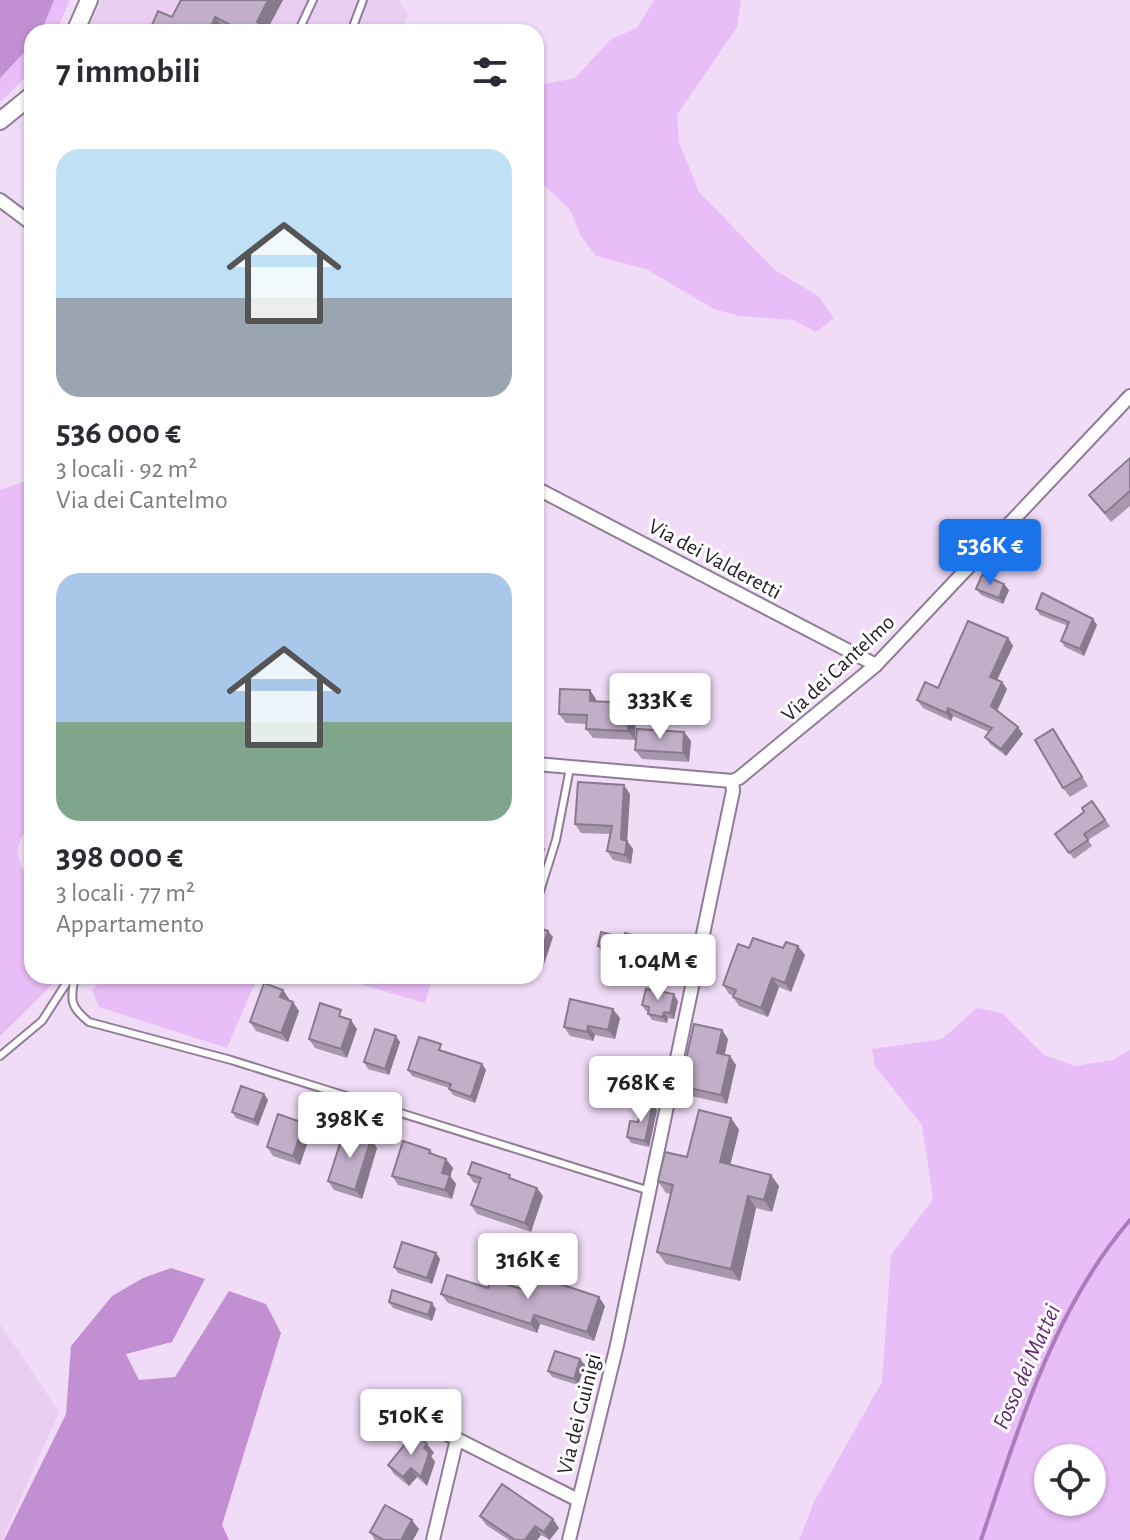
<!DOCTYPE html>
<html lang="it">
<meta charset="utf-8">
<style>
body{margin:0;font-family:"Alegreya Sans",sans-serif;background:#f2f2f3;color:#2b2b33;height:100vh;display:flex;flex-direction:column;font-size:30px;white-space:nowrap}
*{box-sizing:border-box;margin:0}
p{font-size:26px;color:#7c7c81}
.icon{flex:none;width:44px;height:44px;fill:none;stroke:currentColor;stroke-width:2;stroke-linecap:round;stroke-linejoin:round}
.map{position:relative;flex:1;overflow:hidden}
.sheet{position:absolute;left:24px;top:24px;width:520px;height:960px;display:flex;flex-direction:column;background:#fff;border-radius:24px;box-shadow:0 2px 6px #0004}
.sheet>*{flex:none}
.buttons{position:absolute;left:1034px;top:1444px;display:grid;gap:16px}
.buttons a{display:grid;place-items:center;width:72px;height:72px;border-radius:50%;background:#fff;box-shadow:0 2px 6px #0004;font-size:40px}
.price{position:absolute;translate:-50% -68px;padding:0 18px;border-radius:8px;background:#fff;color:#222;font-size:26px;line-height:52px;filter:drop-shadow(0 2px 4px #0008)}
.price::after{content:'';position:absolute;left:50%;top:48px;width:24px;height:18px;margin-left:-12px;background:inherit;clip-path:polygon(0 0,100% 0,50% 100%)}
.price.active{background:#1a73e8;color:#fff}
ul{padding:0;list-style:none}
li{display:grid;align-content:center;gap:16px;height:424px;padding:0 32px}
li span{display:grid;place-items:center;height:248px;border-radius:24px;color:#555}
li>.icon{margin-inline-start:auto}
span .icon{width:144px;height:144px;fill:#fffc;stroke-width:1}
li b{font-size:34px}
h2{display:flex;justify-content:space-between;align-items:center;height:96px;padding:0 32px;font-size:34px}
.map>svg:first-child{display:block}
.built{fill:#e9cef1}
.green{fill:#e9bdf7;fill-rule:evenodd}
.forest{fill:#c28fd2}
.lines{fill:none;stroke-linecap:round;stroke-linejoin:round}
.stream{stroke:#ad7bbc;stroke-width:4}
.service-casing{stroke:#907c96;stroke-width:10}
.minor-casing{stroke:#907c96;stroke-width:16}
.secondary-casing{stroke:#907c96;stroke-width:20}
.service{stroke:#fff;stroke-width:6}
.minor{stroke:#fff;stroke-width:12}
.secondary{stroke:#fff;stroke-width:16}
.wall{fill:#a896ae}
.shaded-wall{fill:#887a8d}
.building{fill:#c3aeca;stroke:#887a8d;stroke-width:2}
.labels{text-anchor:middle;dominant-baseline:central;stroke-width:6;stroke-linejoin:round;paint-order:stroke}
.street-label{font-size:22px;fill:#231b25;stroke:#fff}
.water-label{font-size:24px;font-style:italic;fill:#612271;stroke:#fff}
</style>
<div class="map">
<svg width="1130" height="1540" viewBox="0 0 1130 1540">
<rect width="100%" height="100%" fill="#f1dcf8"/>
<g class="built">
<polygon points="102,0 398,0 409,14 400,32 86,32"/>
<polygon points="0,1324 59,1412 2,1540 0,1540"/>
</g>
<g class="green">
<polygon points="0,0 70,0 56,32 32,32 32,71 0,102"/>
<polygon points="654,0 741,0 737,27 677,115 679,142 699,192 775,270 818,296 834,318 816,332 793,320 739,316 714,309 646,269 596,256 581,236 570,210 536,177 536,86 575,78 611,39 637,28"/>
<path d="M 32,479 L 32,823 C 12,843 14,863 32,882 L 32,976 L 61,976 L 0,1036 L 0,490 Z"/>
<polygon points="105,976 258,976 227,1048 99,1007 92,990"/>
<polygon points="333,976 433,976 425,1003"/>
<path d="M 977,1008 L 1002,1013 L 1044,1055 L 1075,1066 L 1113,1060 L 1130,1050 L 1130,1540 L 799,1540 L 814,1502 L 882,1382 L 891,1255 L 933,1199 L 922,1125 L 875,1066 L 872,1049 L 942,1039 ZM 1048,1458 L 1092,1458 L 1092,1502 L 1048,1502 Z"/>
</g>
<g class="forest">
<polygon points="0,0 54,0 41,32 32,32 32,44 0,78"/>
<polygon points="171,1268 205,1279 172,1342 126,1354 139,1380 175,1377 229,1291 266,1304 281,1333 222,1525 229,1540 4,1540 66,1414 71,1346 112,1296 143,1278"/>
</g>
<g class="lines">
<path class="stream" d="M 981,1540 C 1018,1430 1053,1309 1130,1220"/>
<defs>
<g id="service">
<polyline points="298,32 313,0"/>
<polyline points="351,32 363,0"/>
<polyline points="536,904 556,840 570,768"/>
<path d="M 75,976 C 70,1000 70,1007 89,1022 L 231,1060 L 650,1191"/>
<polyline points="0,1056 42,1021 71,976"/>
</g>
<g id="minor">
<polyline points="0,200 32,224"/>
<polyline points="536,488 876,665"/>
<polyline points="536,764 732,781 739,778 876,665 1130,396"/>
<polyline points="427,1424 578,1500"/>
<polyline points="433,1540 457,1439"/>
<polyline points="569,1540 617,1345 733,791 732,781"/>
</g>
<g id="secondary">
<polyline points="75,32 89,0"/>
<polyline points="0,121 32,95"/>
</g>
</defs>
<use href="#service" class="service-casing"/>
<use href="#minor" class="minor-casing"/>
<use href="#secondary" class="secondary-casing"/>
<use href="#service" class="service"/>
<use href="#minor" class="minor"/>
<use href="#secondary" class="secondary"/>
</g>
<g class="wall">
<polygon points="181,0 283,0 268,27 277,32 229,32 224,29 172,17"/>
<polygon points="1130,458 1130,506 1111,522 1089,495"/>
<polygon points="976,589 1009,590 1003,604 981,595"/>
<polygon points="1036,609 1097,625 1084,656 1065,647 1061,641 1068,626 1040,615"/>
<polygon points="1008,638 1013,646 997,680 1002,682 1007,689 997,711 1023,734 1006,756 990,744 985,737 989,732 953,716 951,721 923,708 917,700 938,688"/>
<polygon points="590,690 596,701 636,712 635,740 593,738 586,729 586,724 566,723 559,714"/>
<polygon points="1053,729 1088,786 1070,797 1063,788"/>
<polygon points="684,732 691,741 689,762 642,759 635,750"/>
<polygon points="630,794 627,841 633,849 631,864 613,860 607,851 610,834 581,833 575,824"/>
<polygon points="1092,801 1110,826 1088,840 1092,846 1074,859 1055,834 1084,812"/>
<polygon points="536,927 553,937 543,967 536,964"/>
<polygon points="652,945 646,967 632,963 630,969 619,966 614,960 615,955 602,952 598,946"/>
<polygon points="798,946 805,955 791,992 779,987 768,1017 739,1006 733,997 734,996 729,994 723,985 749,948 783,948"/>
<polygon points="283,990 289,999 289,1001 293,1002 299,1011 288,1042 256,1031 250,1022"/>
<polygon points="678,1001 674,1019 668,1018 667,1023 652,1020 648,1014 648,1012 646,1011 642,1005"/>
<polygon points="620,1018 615,1039 595,1035 593,1041 570,1036 564,1027"/>
<polygon points="347,1019 357,1029 347,1058 315,1048 309,1039"/>
<polygon points="728,1039 725,1054 736,1065 727,1104 687,1095 680,1086"/>
<polygon points="400,1042 389,1075 368,1069 364,1062"/>
<polygon points="445,1051 445,1052 482,1064 486,1070 475,1103 453,1095 449,1089 449,1088 412,1076 408,1070"/>
<polygon points="264,1094 268,1100 258,1126 236,1118 232,1112"/>
<polygon points="657,1110 649,1147 631,1143 627,1137 638,1122"/>
<polygon points="731,1118 739,1130 730,1165 779,1186 772,1212 756,1208 740,1281 666,1264 657,1252 671,1194 666,1193 658,1181"/>
<polygon points="304,1123 311,1132 300,1165 273,1156 267,1147"/>
<polygon points="371,1139 377,1148 362,1199 334,1190 328,1181"/>
<polygon points="430,1150 434,1155 453,1168 450,1176 456,1184 452,1199 398,1185 392,1176"/>
<polygon points="468,1174 513,1179 543,1196 531,1232 477,1214 471,1205 479,1184 474,1183"/>
<polygon points="436,1253 440,1259 432,1284 398,1273 394,1267"/>
<polygon points="488,1288 527,1291 605,1306 594,1341 540,1324 537,1333 448,1303 441,1294"/>
<polygon points="389,1302 436,1309 432,1321 393,1308"/>
<polygon points="585,1365 578,1385 552,1377 548,1371"/>
<polygon points="427,1444 434,1453 431,1456 435,1462 427,1486 417,1477 409,1486 394,1474 388,1465"/>
<polygon points="480,1516 559,1528 550,1540 541,1535 537,1540 509,1540 486,1525"/>
<polygon points="419,1529 413,1540 375,1540 370,1532"/>
</g>
<g class="shaded-wall">
<polygon points="268,0 283,0 266,32 257,22"/>
<polygon points="215,17 224,29 223,32 209,32"/>
<polygon points="1004,584 1009,590 1003,604 999,598"/>
<polygon points="1093,619 1097,625 1084,656 1080,649"/>
<polygon points="1008,638 1013,646 995,684 990,677"/>
<polygon points="1002,682 1007,689 996,713 991,706"/>
<polygon points="590,690 596,699 596,710 590,701"/>
<polygon points="630,703 636,712 635,740 628,731"/>
<polygon points="948,708 953,716 951,721 946,713"/>
<polygon points="1018,727 1023,734 1006,756 1001,749"/>
<polygon points="684,732 691,741 689,762 683,753"/>
<polygon points="624,785 630,794 627,842 627,841 633,849 631,864 625,855 621,839"/>
<polygon points="539,840 545,849 536,876 536,848"/>
<polygon points="548,931 553,937 543,967 539,960"/>
<polygon points="647,939 652,945 646,967 641,961"/>
<polygon points="798,946 805,955 791,992 785,983"/>
<polygon points="628,957 632,963 630,969 626,963"/>
<polygon points="772,978 779,987 768,1017 761,1008"/>
<polygon points="283,990 289,999 286,1006 280,997"/>
<polygon points="674,994 678,1001 674,1019 670,1013"/>
<polygon points="293,1002 299,1011 288,1042 281,1033"/>
<polygon points="613,1009 620,1018 615,1039 608,1030"/>
<polygon points="664,1012 668,1018 667,1023 662,1017"/>
<polygon points="351,1020 357,1029 347,1058 341,1049"/>
<polygon points="588,1026 595,1035 593,1041 587,1032"/>
<polygon points="722,1030 728,1039 723,1062 717,1053"/>
<polygon points="396,1036 400,1042 389,1075 385,1069"/>
<polygon points="730,1056 736,1065 727,1104 721,1095"/>
<polygon points="482,1064 486,1070 475,1103 471,1097"/>
<polygon points="264,1094 268,1100 258,1126 254,1120"/>
<polygon points="653,1104 657,1110 649,1147 645,1141"/>
<polygon points="731,1118 739,1130 728,1174 720,1162"/>
<polygon points="304,1123 311,1132 300,1165 293,1156"/>
<polygon points="371,1139 377,1148 362,1199 355,1190"/>
<polygon points="446,1159 453,1168 450,1176 456,1184 452,1199 445,1190 442,1173"/>
<polygon points="771,1175 779,1186 772,1212 764,1200"/>
<polygon points="537,1188 543,1196 531,1232 525,1223"/>
<polygon points="748,1196 756,1208 740,1281 731,1269"/>
<polygon points="436,1253 440,1259 432,1284 427,1278"/>
<polygon points="599,1297 605,1306 594,1341 587,1332"/>
<polygon points="432,1303 436,1309 432,1321 428,1315"/>
<polygon points="534,1315 540,1324 537,1333 531,1324"/>
<polygon points="580,1359 585,1365 578,1385 574,1379"/>
<polygon points="427,1444 434,1453 431,1456 435,1462 427,1486 421,1477 424,1448"/>
<polygon points="411,1468 417,1477 409,1486 403,1477"/>
<polygon points="553,1519 559,1528 549,1540 544,1532"/>
<polygon points="412,1520 419,1529 413,1540 401,1540"/>
<polygon points="535,1526 541,1535 537,1540 525,1540"/>
</g>
<g class="building">
<polygon points="181,0 268,0 257,22 277,32 244,32 215,17 209,32 149,32 158,11 172,17"/>
<polygon points="1130,458 1130,491 1105,513 1089,495"/>
<polygon points="982,575 1004,584 999,598 976,589"/>
<polygon points="1042,593 1093,619 1080,649 1061,641 1069,622 1036,609"/>
<polygon points="968,621 1008,638 990,677 1002,682 991,706 1018,727 1001,749 985,737 992,728 948,708 946,713 917,700 925,682 938,688"/>
<polygon points="560,689 590,690 590,701 630,703 628,731 586,729 587,715 559,714"/>
<polygon points="637,729 684,732 683,753 635,750"/>
<polygon points="1053,729 1082,777 1063,788 1035,740"/>
<polygon points="578,782 624,785 621,839 627,841 625,855 607,851 612,826 575,824"/>
<polygon points="1092,801 1105,820 1084,834 1088,840 1069,853 1055,834 1084,812 1082,808"/>
<polygon points="536,927 548,931 539,960 536,960"/>
<polygon points="601,932 624,938 625,933 647,939 641,961 628,957 626,963 614,960 617,951 598,946"/>
<polygon points="753,938 783,948 786,942 798,946 785,983 772,978 761,1008 733,997 736,990 723,985 738,944 749,948"/>
<polygon points="264,983 283,990 280,997 293,1002 281,1033 250,1022"/>
<polygon points="646,989 674,994 670,1013 664,1012 662,1017 648,1014 649,1007 642,1005"/>
<polygon points="570,999 613,1009 608,1030 588,1026 587,1032 564,1027"/>
<polygon points="320,1003 341,1010 339,1016 351,1020 341,1049 309,1039"/>
<polygon points="694,1024 722,1030 717,1053 730,1056 721,1095 680,1086"/>
<polygon points="375,1029 396,1036 385,1069 364,1062"/>
<polygon points="419,1037 441,1044 439,1050 482,1064 471,1097 449,1089 451,1084 408,1070"/>
<polygon points="241,1086 264,1094 254,1120 232,1112"/>
<polygon points="643,1102 653,1104 645,1141 627,1137 630,1121 638,1122"/>
<polygon points="699,1110 731,1118 720,1162 771,1175 764,1200 748,1196 731,1269 657,1252 673,1185 658,1181 665,1152 687,1157"/>
<polygon points="278,1114 304,1123 293,1156 267,1147"/>
<polygon points="344,1131 371,1139 355,1190 328,1181"/>
<polygon points="403,1141 430,1150 429,1153 446,1159 442,1173 450,1175 445,1190 392,1176"/>
<polygon points="472,1162 510,1175 509,1178 537,1188 525,1223 471,1205 481,1178 468,1174"/>
<polygon points="402,1242 436,1253 427,1278 394,1267"/>
<polygon points="447,1275 488,1288 491,1279 527,1291 533,1275 599,1297 587,1332 534,1315 531,1324 441,1294"/>
<polygon points="392,1290 432,1303 428,1315 389,1302"/>
<polygon points="555,1351 580,1359 574,1379 548,1371"/>
<polygon points="414,1433 427,1444 424,1448 429,1453 421,1477 411,1468 403,1477 388,1465"/>
<polygon points="502,1484 553,1519 544,1532 535,1526 525,1540 515,1540 480,1516"/>
<polygon points="385,1505 412,1520 401,1540 384,1540 370,1532"/>
</g>
<g class="labels">
<g class="street-label">
<text transform="translate(715 559) rotate(28)">Via dei Valderetti</text>
<text transform="translate(838 668) rotate(-43)">Via dei Cantelmo</text>
<text transform="translate(579 1414) rotate(-76)">Via dei Guinigi</text>
</g>
<g class="water-label">
<text transform="translate(1027 1367) rotate(-66)">Fosso dei Mattei</text>
</g>
</g>
</svg>
<div class="buttons">
<a><svg class="icon" aria-label="locate" viewBox="0 0 24 24"><circle cx="12" cy="12" r="6"/><path d="M12 2v4M12 18v4M2 12h4M18 12h4"/></svg></a>
</div>
<b class="price active" style="left:990px;top:587px">536K €</b>
<b class="price" style="left:660px;top:741px">333K €</b>
<b class="price" style="left:658px;top:1002px">1.04M €</b>
<b class="price" style="left:641px;top:1124px">768K €</b>
<b class="price" style="left:350px;top:1160px">398K €</b>
<b class="price" style="left:528px;top:1301px">316K €</b>
<b class="price" style="left:411px;top:1457px">510K €</b>
<section class="sheet">
<h2>7 immobili<svg class="icon" aria-label="filters" viewBox="0 0 24 24"><path d="M4 7h16M4 17h16"/><circle cx="9" cy="7" r="2"/><circle cx="15" cy="17" r="2"/></svg></h2>
<ul>
<li><span style="background:linear-gradient(#bfe0f5 60%,#9aa5b1 0)"><svg class="icon" aria-label="home" viewBox="0 0 24 24"><path d="M3 11l9-7 9 7M6 9v11h12V9"/></svg></span><div><b>536 000 €</b><p>3 locali · 92 m²</p><p>Via dei Cantelmo</p></div></li>
<li><span style="background:linear-gradient(#a9c7e8 60%,#7fa58c 0)"><svg class="icon" aria-label="home" viewBox="0 0 24 24"><path d="M3 11l9-7 9 7M6 9v11h12V9"/></svg></span><div><b>398 000 €</b><p>3 locali · 77 m²</p><p>Appartamento</p></div></li>
</ul>
</section>
</div>
